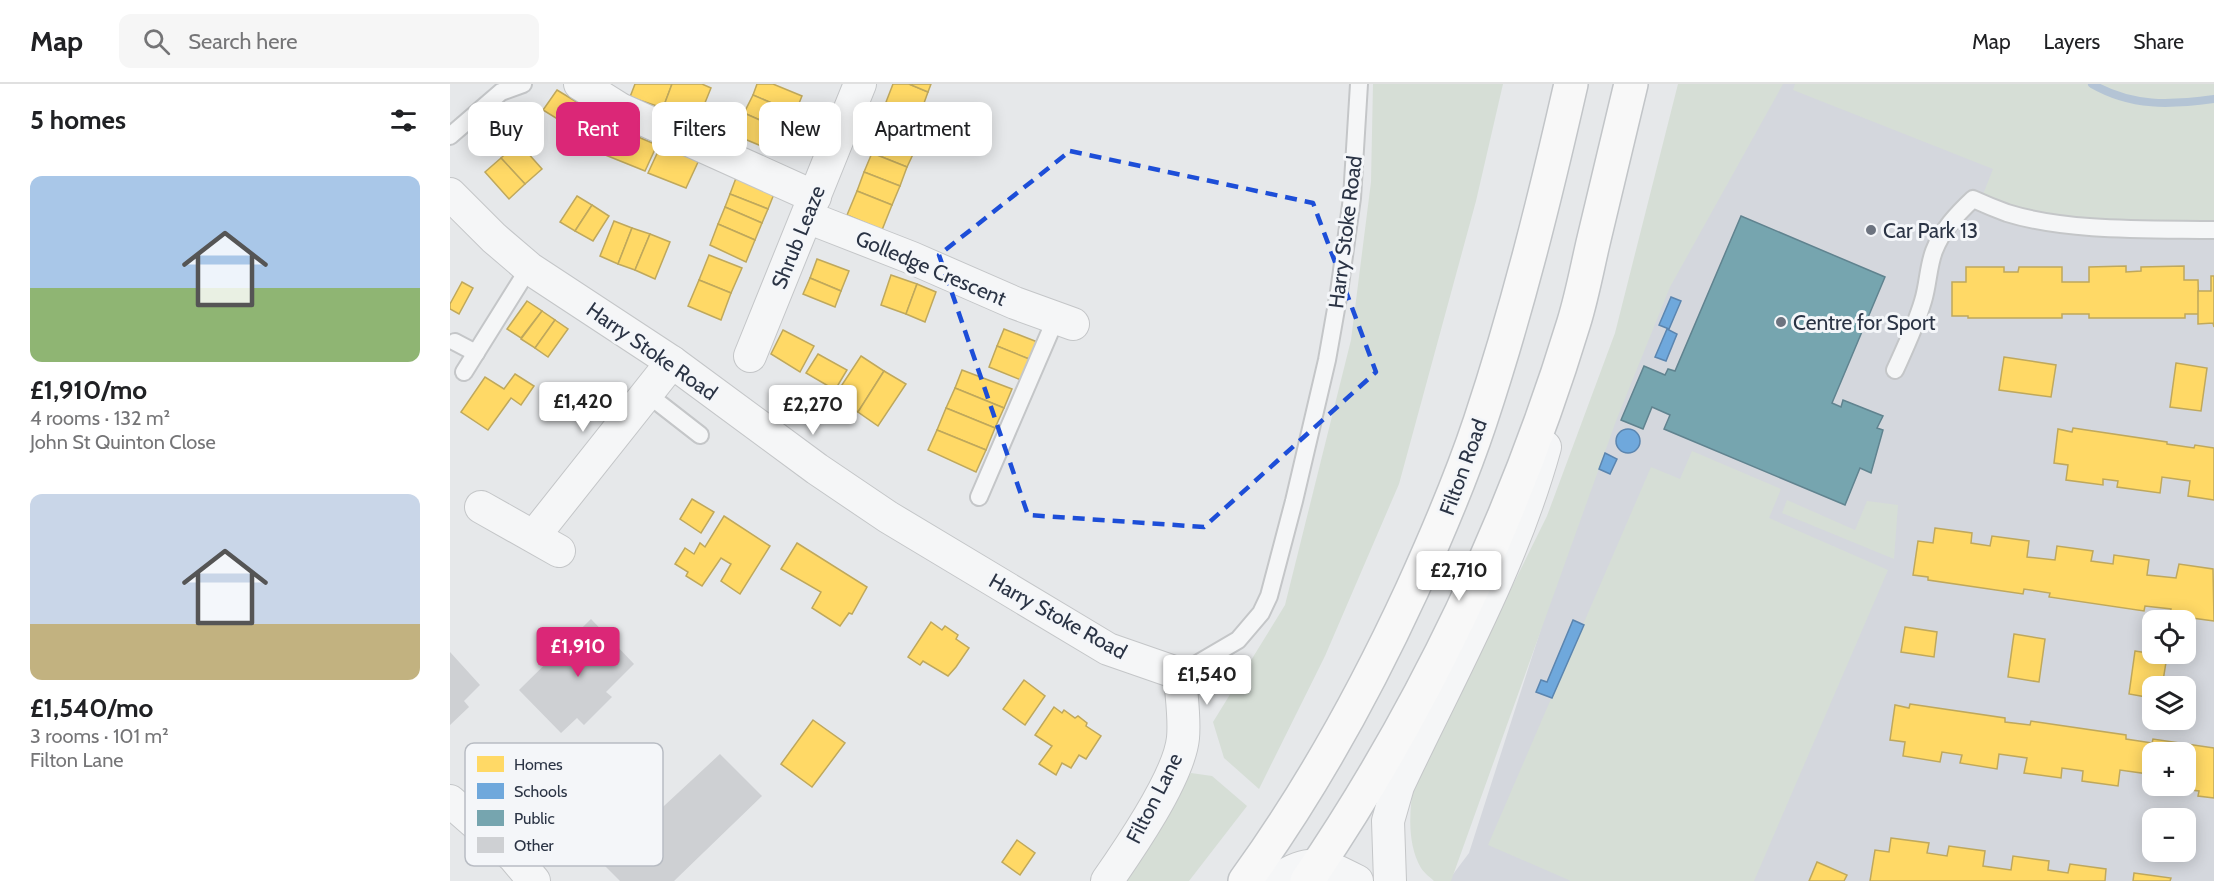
<!DOCTYPE html>
<meta charset="utf-8">
<style>
body{margin:0;font-family:Cabin,sans-serif;background:#f6f6f6;color:#202124;height:100vh;display:flex;flex-direction:column;font-size:22px;white-space:nowrap}
*{box-sizing:border-box;margin:0}
p{font-size:20px;color:#757577}
.icon{flex:none;width:33px;height:33px;fill:none;stroke:currentColor;stroke-width:2;stroke-linecap:round;stroke-linejoin:round}
.map{position:relative;flex:1;overflow:hidden}
.panel{display:flex;flex-direction:column;background:#fff;width:450px}
.panel>*{flex:none}
.hud{position:absolute;left:18px;top:18px;width:570px;height:54px;display:flex;gap:12px}
.fabs{position:absolute;left:1692px;top:526px;display:grid;gap:12px}
.fabs a{display:grid;place-items:center;width:54px;height:54px;border-radius:12px;background:#fff;box-shadow:0 3px 15px #0003;font-size:30px}
.price{position:absolute;translate:-50% -51px;padding:0 14px;border-radius:6px;background:#fff;color:#222;font-size:20px;line-height:39px;filter:drop-shadow(0 2px 3px #0008)}
.price::after{content:'';position:absolute;left:50%;top:36px;width:18px;height:14px;margin-left:-9px;background:inherit;clip-path:polygon(0 0,100% 0,50% 100%)}
.price.active{background:#db2777;color:#fff}
ul{padding:0;list-style:none}
li{display:grid;align-content:center;gap:12px;height:318px;padding:0 30px}
li span{display:grid;place-items:center;height:186px;border-radius:12px;color:#555}
li>.icon{margin-inline-start:auto}
span .icon{width:108px;height:108px;fill:#fffc;stroke-width:1}
li b{font-size:26px}
h2{display:flex;justify-content:space-between;align-items:center;height:72px;padding:0 30px;font-size:26px}
.chip{padding:0 21px;border-radius:12px;background:#fff;box-shadow:0 3px 15px #0003;font-size:21px;line-height:54px}
.chip.active{background:#db2777;color:#fff}
header{display:flex;align-items:center;gap:36px;box-sizing:border-box;height:84px;padding:0 30px;background:#fff;border-bottom:2px solid #e0e0e0}
header strong{font-size:28px}
nav{display:flex;gap:33px;margin-inline-start:auto;font-size:21px}
.search{width:420px;height:54px;background:#f6f6f6;display:flex;align-items:center;gap:15px;box-sizing:border-box;padding:0 21px;border-radius:12px;color:#757577;font-size:22px}
main{display:flex;flex:1;min-height:0}
.map>svg:first-child{display:block}
.built{fill:#d4d7dd;fill-rule:evenodd}
.green{fill:#d6ded6}
.homes{fill:#ffd966;stroke:#bfa85c;stroke-width:1.5;fill-rule:evenodd}
.schools{fill:#6fa8dc;stroke:#5b85af;stroke-width:1.5}
.public{fill:#76a5af;stroke:#60838f;stroke-width:1.5}
.lines{fill:none;stroke-linecap:round;stroke-linejoin:round}
.stream{stroke:#b4c4d5;stroke-width:8}
.building{fill:#ced0d3}
.service-casing{stroke:#c4c6c8;stroke-width:20}
.minor-casing{stroke:#c4c6c8;stroke-width:34}
.primary-casing{stroke:#c2c5c8;stroke-width:36}
.service{stroke:#f5f6f7;stroke-width:16}
.minor{stroke:#f5f6f7;stroke-width:32}
.primary{stroke:#f8f8f8;stroke-width:33}
.marked{fill:none;stroke:#1d4ed8;stroke-width:4.5;stroke-dasharray:12 8;stroke-linejoin:round}
.poi-dot{fill:#6c737f;stroke:#f4f6f9;stroke-width:2}
.labels{text-anchor:middle;dominant-baseline:central;stroke-width:6;stroke-linejoin:round;paint-order:stroke}
.poi-label{font-size:21px;fill:#2b3445;stroke:#f4f6f9;text-anchor:start}
.street-label{font-size:21px;fill:#2b3445;stroke:#f4f6f9}
.key{fill:#f4f6f9;stroke:#b8bcc3;stroke-width:1.5}
.key-label{font-size:16px;fill:#2b3445}
</style>
<header>
<strong>Map</strong>
<div class="search"><svg class="icon" aria-label="search" viewBox="0 0 24 24"><circle cx="10" cy="10" r="6"/><path d="M15 15l6 6"/></svg>Search here</div>
<nav><a>Map</a><a>Layers</a><a>Share</a></nav>
</header>
<main>
<section class="panel">
<h2>5 homes<svg class="icon" aria-label="filters" viewBox="0 0 24 24"><path d="M4 7h16M4 17h16"/><circle cx="9" cy="7" r="2"/><circle cx="15" cy="17" r="2"/></svg></h2>
<ul>
<li><span style="background:linear-gradient(#a9c7e8 60%,#8fb573 0)"><svg class="icon" aria-label="home" viewBox="0 0 24 24"><path d="M3 11l9-7 9 7M6 9v11h12V9"/></svg></span><div><b>£1,910/mo</b><p>4 rooms · 132 m²</p><p>John St Quinton Close</p></div></li>
<li><span style="background:linear-gradient(#c9d6e8 70%,#c2b280 0)"><svg class="icon" aria-label="home" viewBox="0 0 24 24"><path d="M3 11l9-7 9 7M6 9v11h12V9"/></svg></span><div><b>£1,540/mo</b><p>3 rooms · 101 m²</p><p>Filton Lane</p></div></li>
</ul>
</section>
<div class="map">
<svg width="1764" height="797" viewBox="0 0 1764 797">
<rect width="100%" height="100%" fill="#e6e8ea"/>
<path class="built" d="M 1254,0 L 1764,0 L 1764,797 L 998,797 L 1019,769 L 1158,336 ZM 1702,537 L 1736,537 L 1736,570 L 1702,570 ZM 1702,603 L 1736,603 L 1736,636 L 1702,636 ZM 1702,669 L 1736,669 L 1736,702 L 1702,702 ZM 1702,735 L 1736,735 L 1736,768 L 1702,768 Z"/>
<g class="green">
<polygon points="923,0 1053,0 1026,117 949,400 875,572 809,705 774,674 763,638 835,521 901,256 921,98"/>
<path d="M 1228,0 L 1333,0 L 1220,203 L 1166,337 L 1001,797 L 984,797 C 980,793 974,789 971,784 C 957,760 959,726 964,701 L 1097,432 L 1165,249 Z"/>
<polygon points="1345,0 1764,0 1764,146 1672,143 1530,118 1543,85 1343,6"/>
<polygon points="1242,367 1331,405 1319,434 1438,486 1304,797 1121,797 1038,761 1201,383 1230,395"/>
<polygon points="1337,416 1405,446 1417,417 1448,421 1444,475 1332,429"/>
<polygon points="741,689 762,692 797,722 739,797 672,797"/>
</g>
<g class="homes">
<polygon points="185,0 222,0 213,24 180,13"/>
<polygon points="222,0 252,0 261,4 248,36 213,24"/>
<polygon points="307,0 323,0 352,12 345,29 303,11"/>
<polygon points="443,0 459,0 478,8 469,33 436,18"/>
<polygon points="459,0 481,0 478,8"/>
<polygon points="107,6 135,23 122,44 93,26"/>
<polygon points="303,11 345,29 337,48 294,29"/>
<polygon points="139,19 157,32 137,60 119,47"/>
<polygon points="294,29 337,48 328,69 285,51"/>
<polygon points="167,44 207,61 195,87 153,70"/>
<polygon points="429,51 465,66 457,83 422,69"/>
<polygon points="68,58 92,85 75,100 51,74"/>
<polygon points="211,61 249,76 236,104 198,89"/>
<polygon points="422,69 457,83 450,102 414,88"/>
<polygon points="51,74 75,100 59,115 35,88"/>
<polygon points="414,88 450,102 442,121 407,107"/>
<polygon points="286,94 324,110 318,125 280,110"/>
<polygon points="407,107 442,121 432,146 397,131"/>
<polygon points="280,110 318,125 312,139 275,123"/>
<polygon points="127,112 142,121 125,147 110,138"/>
<polygon points="142,121 159,132 143,157 125,147"/>
<polygon points="275,123 312,139 305,156 268,140"/>
<polygon points="164,137 182,144 168,180 150,172"/>
<polygon points="268,140 305,156 296,178 260,161"/>
<polygon points="182,144 200,150 185,186 168,180"/>
<polygon points="200,150 220,158 205,195 185,186"/>
<polygon points="259,171 292,184 281,209 249,196"/>
<polygon points="367,175 399,187 391,207 360,194"/>
<polygon points="1676,182 1676,188 1691,187 1691,183 1734,182 1734,196 1748,196 1749,230 1735,230 1735,234 1639,234 1639,230 1612,230 1612,234 1518,234 1518,232 1502,232 1502,198 1516,198 1516,183 1554,183 1554,188 1568,188 1569,183 1612,183 1612,198 1639,198 1639,183"/>
<polygon points="441,191 467,200 456,230 431,221"/>
<polygon points="1761,192 1764,192 1764,243 1763,239 1748,240 1748,207 1761,207"/>
<polygon points="360,194 391,207 385,223 353,210"/>
<polygon points="249,196 281,209 271,236 238,222"/>
<polygon points="12,198 23,204 9,230 0,225 0,220"/>
<polygon points="467,200 486,208 475,238 456,230"/>
<polygon points="77,217 92,227 71,254 57,245"/>
<polygon points="92,227 105,236 85,264 71,255"/>
<polygon points="105,236 118,245 98,273 85,264"/>
<polygon points="554,245 590,259 584,277 547,262"/>
<polygon points="333,246 364,262 350,288 321,270"/>
<polygon points="547,262 584,277 576,298 539,283"/>
<polygon points="368,270 397,286 385,306 356,289"/>
<polygon points="411,272 434,287 408,328 384,313"/>
<polygon points="1554,273 1606,281 1601,313 1549,306"/>
<polygon points="1726,279 1757,284 1751,327 1720,323"/>
<polygon points="512,286 562,305 554,324 505,304"/>
<polygon points="434,287 456,300 428,342 408,328"/>
<polygon points="65,290 84,302 71,321 61,314 38,346 11,328 35,293 54,305"/>
<polygon points="505,304 554,324 545,344 496,324"/>
<polygon points="496,324 545,344 536,366 487,346"/>
<polygon points="1623,344 1717,358 1717,360 1744,364 1745,361 1764,364 1764,416 1738,412 1740,397 1712,393 1710,409 1667,403 1668,397 1653,395 1653,401 1616,396 1618,381 1604,379 1608,345 1622,348"/>
<polygon points="487,346 536,366 526,388 478,366"/>
<polygon points="242,415 264,428 251,449 230,435"/>
<polygon points="274,432 320,462 290,510 271,497 281,480 271,474 252,502 236,492 238,488 225,480 235,464 244,470 250,459 255,463"/>
<polygon points="1485,444 1522,449 1521,459 1540,462 1542,452 1579,457 1577,473 1605,476 1607,462 1643,467 1641,477 1663,480 1664,471 1699,476 1697,491 1726,494 1729,480 1763,485 1764,537 1720,531 1721,525 1695,522 1694,527 1599,513 1600,509 1574,505 1573,510 1478,496 1478,493 1463,491 1468,457 1483,459"/>
<polygon points="347,459 417,503 402,530 399,529 390,542 362,524 371,508 331,485"/>
<polygon points="481,538 492,546 495,542 508,551 506,555 519,564 506,583 498,592 473,577 470,581 458,573"/>
<polygon points="1455,543 1487,548 1484,573 1451,568"/>
<polygon points="1564,550 1595,555 1589,598 1558,593"/>
<polygon points="1685,567 1717,572 1712,603 1702,603 1702,614 1679,610"/>
<polygon points="574,596 595,612 575,641 553,625"/>
<path d="M 1460,620 L 1555,634 L 1555,638 L 1580,641 L 1581,637 L 1676,651 L 1676,655 L 1702,659 L 1703,655 L 1764,664 L 1764,714 L 1748,712 L 1749,707 L 1732,705 L 1731,711 L 1696,706 L 1698,690 L 1670,686 L 1668,702 L 1632,697 L 1633,687 L 1612,684 L 1611,694 L 1574,689 L 1577,674 L 1549,670 L 1547,685 L 1510,679 L 1512,671 L 1492,668 L 1490,678 L 1453,672 L 1455,658 L 1440,656 L 1445,621 L 1459,624 ZM 1702,669 L 1736,669 L 1736,702 L 1702,702 Z"/>
<polygon points="604,623 612,629 614,626 625,634 628,632 637,639 636,642 651,652 636,675 629,671 621,684 612,679 606,691 589,680 602,662 585,651"/>
<polygon points="363,636 395,659 362,703 331,680"/>
<polygon points="1441,754 1479,759 1477,769 1497,772 1499,762 1535,767 1533,782 1561,786 1563,772 1599,777 1598,786 1618,789 1620,780 1656,785 1655,797 1420,797 1425,766 1439,768"/>
<polygon points="567,756 585,769 570,791 552,778"/>
<polygon points="1367,778 1397,791 1394,797 1359,797"/>
<polygon points="1684,789 1721,794 1720,797 1683,797"/>
</g>
<g class="schools">
<polygon points="1221,213 1231,217 1219,245 1209,241"/>
<polygon points="1217,245 1227,250 1216,277 1205,273"/>
<circle cx="1178" cy="357" r="12"/>
<polygon points="1155,369 1167,375 1160,390 1149,385"/>
<polygon points="1123,536 1134,541 1102,614 1086,608 1091,596 1097,598"/>
</g>
<polygon class="public" points="1291,132 1435,193 1382,319 1391,323 1393,316 1433,332 1427,344 1433,346 1421,389 1410,384 1395,421 1214,345 1220,331 1202,323 1193,345 1171,336 1194,282 1215,291 1218,285 1225,287"/>
<g class="lines">
<path class="stream" d="M 1642,0 C 1682,23 1720,21 1764,15"/>
</g>
<g class="building">
<polygon points="141,535 184,580 156,608 162,613 134,641 127,634 111,649 69,606"/>
<polygon points="0,568 30,601 14,617 19,623 0,641"/>
<polygon points="270,670 312,712 224,797 170,797 153,780 173,761 167,754 195,728 201,734"/>
</g>
<g class="lines">
<defs>
<g id="service">
<polyline points="0,52 51,8 73,0"/>
<polyline points="5,258 26,269"/>
<path d="M 1445,286 C 1455,264 1466,241 1473,217 C 1478,201 1478,183 1484,167 C 1492,146 1507,130 1523,115 C 1534,120 1546,125 1557,129 C 1618,148 1700,145 1764,146"/>
<polyline points="14,288 79,184"/>
<polyline points="196,309 250,351"/>
<polyline points="529,413 606,234"/>
<polyline points="730,590 788,556 811,529 819,512 844,417 877,276 889,208 902,114 909,0"/>
<polyline points="60,687 85,712"/>
<polyline points="31,745 85,692"/>
</g>
<g id="minor">
<polyline points="130,0 170,25 365,113"/>
<path d="M 0,110 L 44,154 L 79,184 L 222,278 L 367,385 L 438,433 L 658,565 L 730,590 C 731,611 735,633 733,654 C 729,693 680,764 657,797"/>
<polyline points="357,133 462,174 565,219 623,240"/>
<polyline points="300,272 410,0"/>
<polyline points="31,423 109,467"/>
<polyline points="84,452 222,278"/>
<polyline points="0,717 64,773 84,797"/>
<path d="M 826,797 C 859,773 874,780 907,797"/>
<path d="M 940,797 L 938,737 L 948,702 C 1000,591 1062,483 1095,363"/>
</g>
<g id="primary">
<path d="M 795,797 C 861,706 915,608 962,506 C 987,451 1011,395 1030,338 C 1067,227 1095,114 1121,0"/>
<path d="M 857,797 C 973,627 1064,435 1124,238 C 1132,212 1137,185 1143,159 C 1156,106 1168,53 1181,0"/>
</g>
</defs>
<use href="#service" class="service-casing"/>
<use href="#minor" class="minor-casing"/>
<use href="#primary" class="primary-casing"/>
<use href="#service" class="service"/>
<use href="#minor" class="minor"/>
<use href="#primary" class="primary"/>
</g>
<path class="marked" d="M 620,67 L 863,119 L 926,288 L 754,443 L 578,431 L 489,171 Z"/>
<g class="poi-dot">
<circle cx="1421" cy="146" r="6"/>
<circle cx="1331" cy="238" r="6"/>
</g>
<g class="labels">
<g class="poi-label">
<text x="1433" y="146">Car Park 13</text>
<text x="1343" y="238">Centre for Sport</text>
</g>
<g class="street-label">
<text transform="translate(895 148) rotate(-83)">Harry Stoke Road</text>
<text transform="translate(348 153) rotate(-68)">Shrub Leaze</text>
<text transform="translate(481 184) rotate(23)">Golledge Crescent</text>
<text transform="translate(202 267) rotate(35)">Harry Stoke Road</text>
<text transform="translate(1013 383) rotate(-70)">Filton Road</text>
<text transform="translate(608 532) rotate(29)">Harry Stoke Road</text>
<text transform="translate(704 714) rotate(-63)">Filton Lane</text>
</g>
</g>
<rect x="15" y="659" width="198" height="123" rx="9" class="key"/>
<rect x="27" y="672" width="27" height="16" fill="#ffd966"/>
<rect x="27" y="699" width="27" height="16" fill="#6fa8dc"/>
<rect x="27" y="726" width="27" height="16" fill="#76a5af"/>
<rect x="27" y="753" width="27" height="16" fill="#ced0d3"/>
<g class="key-label">
<text x="64" y="686">Homes</text>
<text x="64" y="713">Schools</text>
<text x="64" y="740">Public</text>
<text x="64" y="767">Other</text>
</g>
</svg>
<div class="fabs">
<a><svg class="icon" aria-label="locate" viewBox="0 0 24 24"><circle cx="12" cy="12" r="6"/><path d="M12 2v4M12 18v4M2 12h4M18 12h4"/></svg></a>
<a><svg class="icon" aria-label="layers" viewBox="0 0 24 24"><path d="M12 4l9 5-9 5-9-5zM3 14l9 5 9-5"/></svg></a>
<a>+</a>
<a>−</a>
</div>
<b class="price" style="left:133px;top:349px">£1,420</b>
<b class="price" style="left:363px;top:352px">£2,270</b>
<b class="price" style="left:1009px;top:518px">£2,710</b>
<b class="price active" style="left:128px;top:594px">£1,910</b>
<b class="price" style="left:757px;top:622px">£1,540</b>
<div class="hud">
<a class="chip">Buy</a>
<a class="chip active">Rent</a>
<a class="chip">Filters</a>
<a class="chip">New</a>
<a class="chip">Apartment</a>
</div>
</div>
</main>
